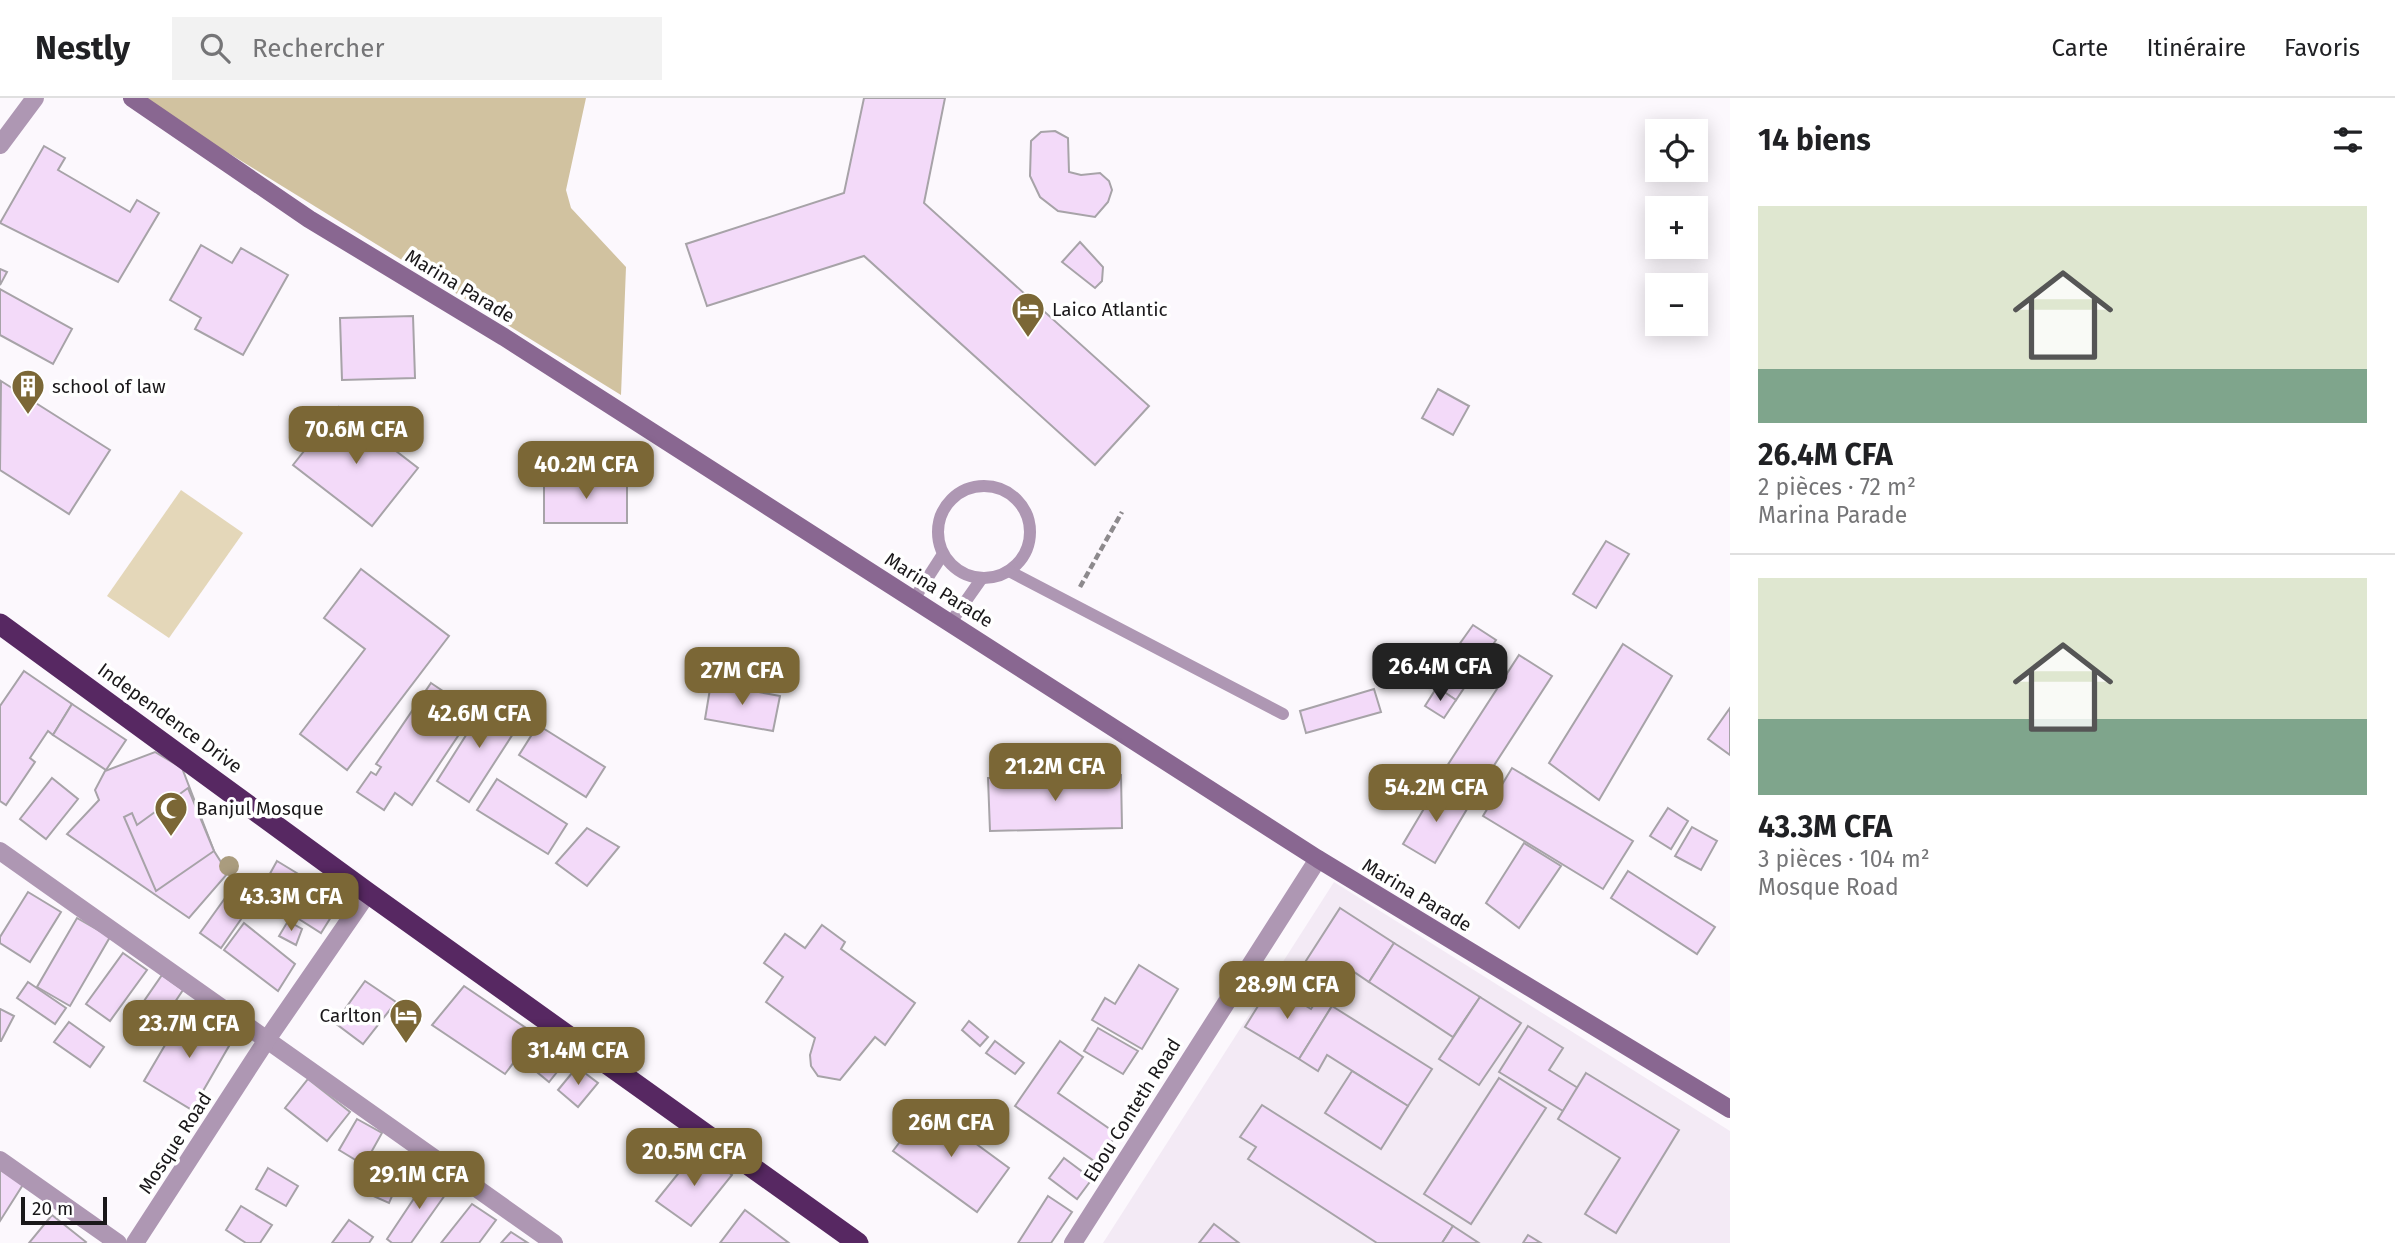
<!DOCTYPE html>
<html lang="fr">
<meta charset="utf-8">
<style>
body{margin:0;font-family:"Fira Sans",sans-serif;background:#f2f2f2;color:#202124;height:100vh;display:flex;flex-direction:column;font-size:26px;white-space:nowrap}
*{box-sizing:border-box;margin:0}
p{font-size:23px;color:#757577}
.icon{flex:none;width:38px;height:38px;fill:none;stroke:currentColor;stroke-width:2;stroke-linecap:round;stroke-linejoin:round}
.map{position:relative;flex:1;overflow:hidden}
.drawer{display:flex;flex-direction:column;background:#fff;width:665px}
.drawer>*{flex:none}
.buttons{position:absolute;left:1645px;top:21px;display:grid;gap:14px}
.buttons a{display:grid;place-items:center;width:63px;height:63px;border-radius:0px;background:#fff;box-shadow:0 4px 18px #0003;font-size:35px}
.scale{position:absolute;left:21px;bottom:18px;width:86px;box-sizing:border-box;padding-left:7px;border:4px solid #1a181a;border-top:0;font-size:19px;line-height:24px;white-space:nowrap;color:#1a181a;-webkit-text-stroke:5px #fff;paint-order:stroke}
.price{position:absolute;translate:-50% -60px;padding:0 16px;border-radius:14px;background:#7b6736;color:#fff;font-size:23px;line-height:46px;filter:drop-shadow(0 2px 4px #0008)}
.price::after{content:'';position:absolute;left:50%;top:42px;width:21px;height:16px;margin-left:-10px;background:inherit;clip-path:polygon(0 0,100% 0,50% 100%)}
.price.on{background:#222;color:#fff}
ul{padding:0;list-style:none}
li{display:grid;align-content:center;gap:14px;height:371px;padding:0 28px}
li+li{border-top:2px solid #e0e0e0}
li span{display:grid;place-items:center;height:217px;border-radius:0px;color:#555}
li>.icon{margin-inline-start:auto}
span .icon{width:126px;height:126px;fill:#fffc;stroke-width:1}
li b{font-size:30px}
h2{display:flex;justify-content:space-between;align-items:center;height:84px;padding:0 28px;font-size:30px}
header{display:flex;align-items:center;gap:42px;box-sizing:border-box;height:98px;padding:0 35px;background:#fff;border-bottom:2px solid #e0e0e0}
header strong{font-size:33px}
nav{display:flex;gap:38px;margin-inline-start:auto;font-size:24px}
.search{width:490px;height:63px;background:#f2f2f2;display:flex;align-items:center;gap:18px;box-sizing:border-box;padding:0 24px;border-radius:0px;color:#757577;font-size:26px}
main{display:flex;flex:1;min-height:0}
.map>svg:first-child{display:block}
.built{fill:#f3eaf5}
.green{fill:#e4d7b9}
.forest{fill:#d1c2a0}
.building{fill:#f3daf9;stroke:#a7a3a8;stroke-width:2}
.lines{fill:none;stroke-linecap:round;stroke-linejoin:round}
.path{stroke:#8d8a8d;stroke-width:4.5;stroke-dasharray:7 3.5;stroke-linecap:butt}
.lane{stroke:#ae97b3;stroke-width:12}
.street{stroke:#ae97b3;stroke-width:18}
.secondary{stroke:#896791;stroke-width:18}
.highway{stroke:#572862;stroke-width:21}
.tree{fill:#aa9c7e}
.labels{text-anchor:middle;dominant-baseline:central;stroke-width:7;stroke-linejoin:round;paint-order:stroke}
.street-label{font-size:19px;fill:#1a181a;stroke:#fff}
.poi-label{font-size:19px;fill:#1a181a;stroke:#fff;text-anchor:start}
</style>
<header>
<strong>Nestly</strong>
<div class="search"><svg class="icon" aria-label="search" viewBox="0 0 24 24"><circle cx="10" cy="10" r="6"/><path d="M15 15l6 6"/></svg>Rechercher</div>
<nav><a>Carte</a><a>Itinéraire</a><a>Favoris</a></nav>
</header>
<main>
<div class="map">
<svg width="1730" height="1145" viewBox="0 0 1730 1145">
<rect width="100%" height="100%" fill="#fcf8fd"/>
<polygon class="built" points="1334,784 1730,1033 1730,1145 1103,1145"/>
<polygon class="green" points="181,392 243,435 169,540 107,498"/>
<polygon class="forest" points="139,0 586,0 566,92 571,110 626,169 621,297"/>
<g class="building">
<polygon points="864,0 945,0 924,105 1149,308 1095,367 864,158 707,208 686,146 844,95"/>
<polygon points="1055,33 1068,40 1069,74 1081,77 1100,75 1109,83 1112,92 1108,104 1095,119 1058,113 1040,99 1030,78 1031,43 1041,34"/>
<polygon points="44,48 65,60 58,72 130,114 137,102 159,115 118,184 0,125"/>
<polygon points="1080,144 1103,169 1102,183 1095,190 1062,164"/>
<polygon points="201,147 232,165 241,150 288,177 243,257 195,231 201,220 170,202"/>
<polygon points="0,171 7,174 0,187"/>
<polygon points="0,191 72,231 53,266 0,237"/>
<polygon points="413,218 415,280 342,282 340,220"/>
<polygon points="1,283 110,352 69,416 0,372"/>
<polygon points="1438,291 1469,308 1453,337 1422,320"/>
<polygon points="339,309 418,370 372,428 293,367"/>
<rect x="544" y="381" width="83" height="44"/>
<polygon points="1606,443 1629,456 1596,510 1573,496"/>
<polygon points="361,471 449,538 347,672 300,636 365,551 324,520"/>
<polygon points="1473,527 1496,542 1480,566 1456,551"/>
<polygon points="1623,546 1672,578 1599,702 1549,665"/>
<polygon points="1456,551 1480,566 1456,602 1433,587"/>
<polygon points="1519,557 1552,578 1480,689 1447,668"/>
<polygon points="24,573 72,606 53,637 48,633 30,660 35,664 6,707 0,703 0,608"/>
<polygon points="431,585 474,614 412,707 395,695 384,712 357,694 371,674 376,677 381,669 376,666"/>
<polygon points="711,585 780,598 773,633 705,621"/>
<polygon points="1437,589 1456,602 1444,620 1425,608"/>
<polygon points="1374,591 1381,614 1306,635 1300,613"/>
<polygon points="489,601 522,622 469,704 437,683"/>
<polygon points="72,606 126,642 106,672 53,637"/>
<polygon points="1730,610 1730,657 1708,641"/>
<polygon points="538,627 605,669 586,699 519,657"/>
<polygon points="155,654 182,670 214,753 228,775 189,820 67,736 99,702 95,692 105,673"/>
<polygon points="1512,670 1633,743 1603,791 1483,718"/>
<polygon points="1121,677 1122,730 990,733 988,680"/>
<polygon points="52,680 78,701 46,741 20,721"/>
<polygon points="497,681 567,726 548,756 477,712"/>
<polygon points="1438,687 1470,706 1435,765 1403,746"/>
<polygon points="188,690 214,753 156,793 124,719 132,715 137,727"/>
<polygon points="1668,710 1688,723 1671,751 1650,738"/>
<polygon points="1692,729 1717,743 1701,772 1675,758"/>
<polygon points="587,730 619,749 587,788 556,765"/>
<polygon points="1524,745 1561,768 1519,830 1486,805"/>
<polygon points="277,763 300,777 284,800 262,790"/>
<polygon points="1628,773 1715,829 1697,856 1611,800"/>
<polygon points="319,779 335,787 331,794 343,800 321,835 291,816 313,782 316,784"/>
<polygon points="233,789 255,801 221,850 200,835"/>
<polygon points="28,794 61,814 30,864 0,845 0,839"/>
<polygon points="1340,810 1394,845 1369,884 1354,874 1332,908 1319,899 1326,885 1302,869"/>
<polygon points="77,820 110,839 70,908 37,889"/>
<polygon points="288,823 302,831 296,847 279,838"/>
<polygon points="244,825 295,866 278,893 224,852"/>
<polygon points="822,827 845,844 841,851 915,905 885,947 875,939 840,982 818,978 811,968 810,957 815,940 766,904 783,879 764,865 785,836 805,850"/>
<polygon points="1394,845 1480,899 1453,939 1369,884"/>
<polygon points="123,855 147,872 110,923 86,906"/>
<polygon points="1139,867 1178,891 1142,951 1092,922 1105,900 1115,906"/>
<polygon points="162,877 183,892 148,944 126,929"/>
<polygon points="365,883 396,904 363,946 335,925"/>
<polygon points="28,884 66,910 55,926 17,900"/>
<polygon points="1271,887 1311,911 1319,899 1332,908 1299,961 1245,929"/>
<polygon points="464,888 535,936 505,976 432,927"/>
<polygon points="1480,899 1521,925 1479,987 1439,961"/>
<polygon points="1332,908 1432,971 1408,1008 1327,957 1318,973 1299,961"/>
<polygon points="0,911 14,918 1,943 0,943"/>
<polygon points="185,913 233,941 192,1012 144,983"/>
<polygon points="969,923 988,939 980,948 962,932"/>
<polygon points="69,924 104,949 90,969 54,944"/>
<polygon points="1528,928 1563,950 1549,972 1578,990 1563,1013 1499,974"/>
<polygon points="1098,930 1138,953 1123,976 1084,953"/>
<polygon points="545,939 569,959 549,984 526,965"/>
<polygon points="995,943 1024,965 1015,976 986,955"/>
<polygon points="1060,943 1083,959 1058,995 1117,1036 1097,1065 1015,1008"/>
<polygon points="577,969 598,985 578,1009 558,992"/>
<polygon points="1352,973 1408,1008 1381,1051 1325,1015"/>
<polygon points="1586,975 1679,1032 1616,1135 1585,1116 1620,1060 1558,1021"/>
<polygon points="1499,980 1546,1010 1471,1126 1424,1096"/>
<polygon points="308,981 350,1014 327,1043 285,1010"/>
<polygon points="1262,1007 1453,1128 1442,1145 1377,1145 1248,1061 1256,1049 1240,1039"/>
<polygon points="926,1009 1009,1070 977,1114 893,1053"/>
<polygon points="357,1021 382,1035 364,1067 339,1052"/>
<polygon points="698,1051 732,1077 691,1128 656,1103"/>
<polygon points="1064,1060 1092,1081 1077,1101 1049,1080"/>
<polygon points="0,1070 24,1085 0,1123"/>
<polygon points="268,1070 298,1088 286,1108 256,1091"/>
<polygon points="382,1072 400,1080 389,1105 371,1097"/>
<polygon points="431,1075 450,1090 411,1145 392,1145 387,1141"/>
<polygon points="1048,1098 1072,1114 1051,1145 1018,1145"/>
<polygon points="472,1106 496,1122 479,1145 441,1145"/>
<polygon points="241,1108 272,1127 260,1145 246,1145 226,1132"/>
<polygon points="745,1112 789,1145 720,1145"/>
<polygon points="52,1117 86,1144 85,1145 29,1145"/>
<polygon points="349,1122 373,1139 369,1145 332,1145"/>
<polygon points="1214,1126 1239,1145 1199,1145"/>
<polygon points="1453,1128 1479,1145 1442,1145"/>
<polygon points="511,1134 528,1145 501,1145"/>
<polygon points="1528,1137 1541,1145 1523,1145"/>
</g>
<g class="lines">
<polyline class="path" points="1080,489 1122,414"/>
<g class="lane">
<circle cx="984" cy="434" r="46"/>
<polyline points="1009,473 1283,616"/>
<polyline points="914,501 943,456"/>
<polyline points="951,524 982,480"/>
</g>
<g class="street">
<polyline points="0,47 35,0"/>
<polyline points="0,753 554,1145"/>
<polyline points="0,1062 118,1145"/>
<polyline points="135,1145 266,943 368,795"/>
<polyline points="1073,1145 1318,761"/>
</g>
<polyline class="secondary" points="132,0 309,121 504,239 1318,761 1730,1011"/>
<polyline class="highway" points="0,526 368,795 858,1145"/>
</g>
<circle class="tree" cx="229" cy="768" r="10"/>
<defs>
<symbol id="hotel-pin" viewBox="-11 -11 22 30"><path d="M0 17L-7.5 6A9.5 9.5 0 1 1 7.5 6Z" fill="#7b6736" stroke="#fff"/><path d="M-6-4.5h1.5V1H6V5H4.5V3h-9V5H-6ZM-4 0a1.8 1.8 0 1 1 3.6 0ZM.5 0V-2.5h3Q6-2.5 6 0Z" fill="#fff"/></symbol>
<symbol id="building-pin" viewBox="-11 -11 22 30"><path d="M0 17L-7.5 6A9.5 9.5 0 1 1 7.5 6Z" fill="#7b6736" stroke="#fff"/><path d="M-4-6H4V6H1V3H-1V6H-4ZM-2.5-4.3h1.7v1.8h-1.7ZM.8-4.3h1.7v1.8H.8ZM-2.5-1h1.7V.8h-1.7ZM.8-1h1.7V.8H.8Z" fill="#fff"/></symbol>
<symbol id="mosque-pin" viewBox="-11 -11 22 30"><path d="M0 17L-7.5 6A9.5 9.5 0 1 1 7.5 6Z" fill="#7b6736" stroke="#fff"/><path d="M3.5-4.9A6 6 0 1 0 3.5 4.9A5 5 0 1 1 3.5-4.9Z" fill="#fff"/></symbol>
</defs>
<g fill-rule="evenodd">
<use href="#hotel-pin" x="1009" y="192" width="38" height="52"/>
<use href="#building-pin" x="9" y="269" width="38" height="52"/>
<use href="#mosque-pin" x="152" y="691" width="38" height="52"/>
<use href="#hotel-pin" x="387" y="898" width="38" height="52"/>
</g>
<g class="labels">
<g class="street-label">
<text transform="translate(460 188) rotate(31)">Marina Parade</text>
<text transform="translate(939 492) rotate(32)">Marina Parade</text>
<text transform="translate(170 620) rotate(36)">Independence Drive</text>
<text transform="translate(1417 797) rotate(31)">Marina Parade</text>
<text transform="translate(1132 1012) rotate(-58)">Ebou Conteth Road</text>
<text transform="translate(175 1045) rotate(-57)">Mosque Road</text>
</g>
<g class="poi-label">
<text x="1052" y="211">Laico Atlantic</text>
<text x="52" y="288">school of law</text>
<text x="196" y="710">Banjul Mosque</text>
<text x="382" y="917" text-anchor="end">Carlton</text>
</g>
</g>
</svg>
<div class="buttons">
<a><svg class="icon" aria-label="locate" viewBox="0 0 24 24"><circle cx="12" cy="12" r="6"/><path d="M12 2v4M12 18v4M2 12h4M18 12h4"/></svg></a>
<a>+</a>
<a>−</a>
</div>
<div class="scale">20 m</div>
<b class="price" style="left:356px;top:368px">70.6M CFA</b>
<b class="price" style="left:586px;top:403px">40.2M CFA</b>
<b class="price on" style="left:1440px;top:605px">26.4M CFA</b>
<b class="price" style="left:742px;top:609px">27M CFA</b>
<b class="price" style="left:479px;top:652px">42.6M CFA</b>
<b class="price" style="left:1055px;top:705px">21.2M CFA</b>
<b class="price" style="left:1436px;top:726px">54.2M CFA</b>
<b class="price" style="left:291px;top:835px">43.3M CFA</b>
<b class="price" style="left:1287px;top:923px">28.9M CFA</b>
<b class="price" style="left:189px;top:962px">23.7M CFA</b>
<b class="price" style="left:578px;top:989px">31.4M CFA</b>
<b class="price" style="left:951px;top:1061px">26M CFA</b>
<b class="price" style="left:694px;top:1090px">20.5M CFA</b>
<b class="price" style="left:419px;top:1113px">29.1M CFA</b>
</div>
<section class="drawer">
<h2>14 biens<svg class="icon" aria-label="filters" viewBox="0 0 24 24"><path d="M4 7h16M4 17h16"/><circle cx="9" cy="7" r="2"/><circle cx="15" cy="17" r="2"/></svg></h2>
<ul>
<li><span style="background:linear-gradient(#dfe7d0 75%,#7fa58c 0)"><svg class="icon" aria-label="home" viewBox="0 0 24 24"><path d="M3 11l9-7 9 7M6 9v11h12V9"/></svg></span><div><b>26.4M CFA</b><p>2 pièces · 72 m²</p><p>Marina Parade</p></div></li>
<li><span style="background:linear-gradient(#dfe7d0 65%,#7fa58c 0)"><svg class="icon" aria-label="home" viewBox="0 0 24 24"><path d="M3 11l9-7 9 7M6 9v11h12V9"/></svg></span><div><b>43.3M CFA</b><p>3 pièces · 104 m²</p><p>Mosque Road</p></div></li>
</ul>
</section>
</main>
